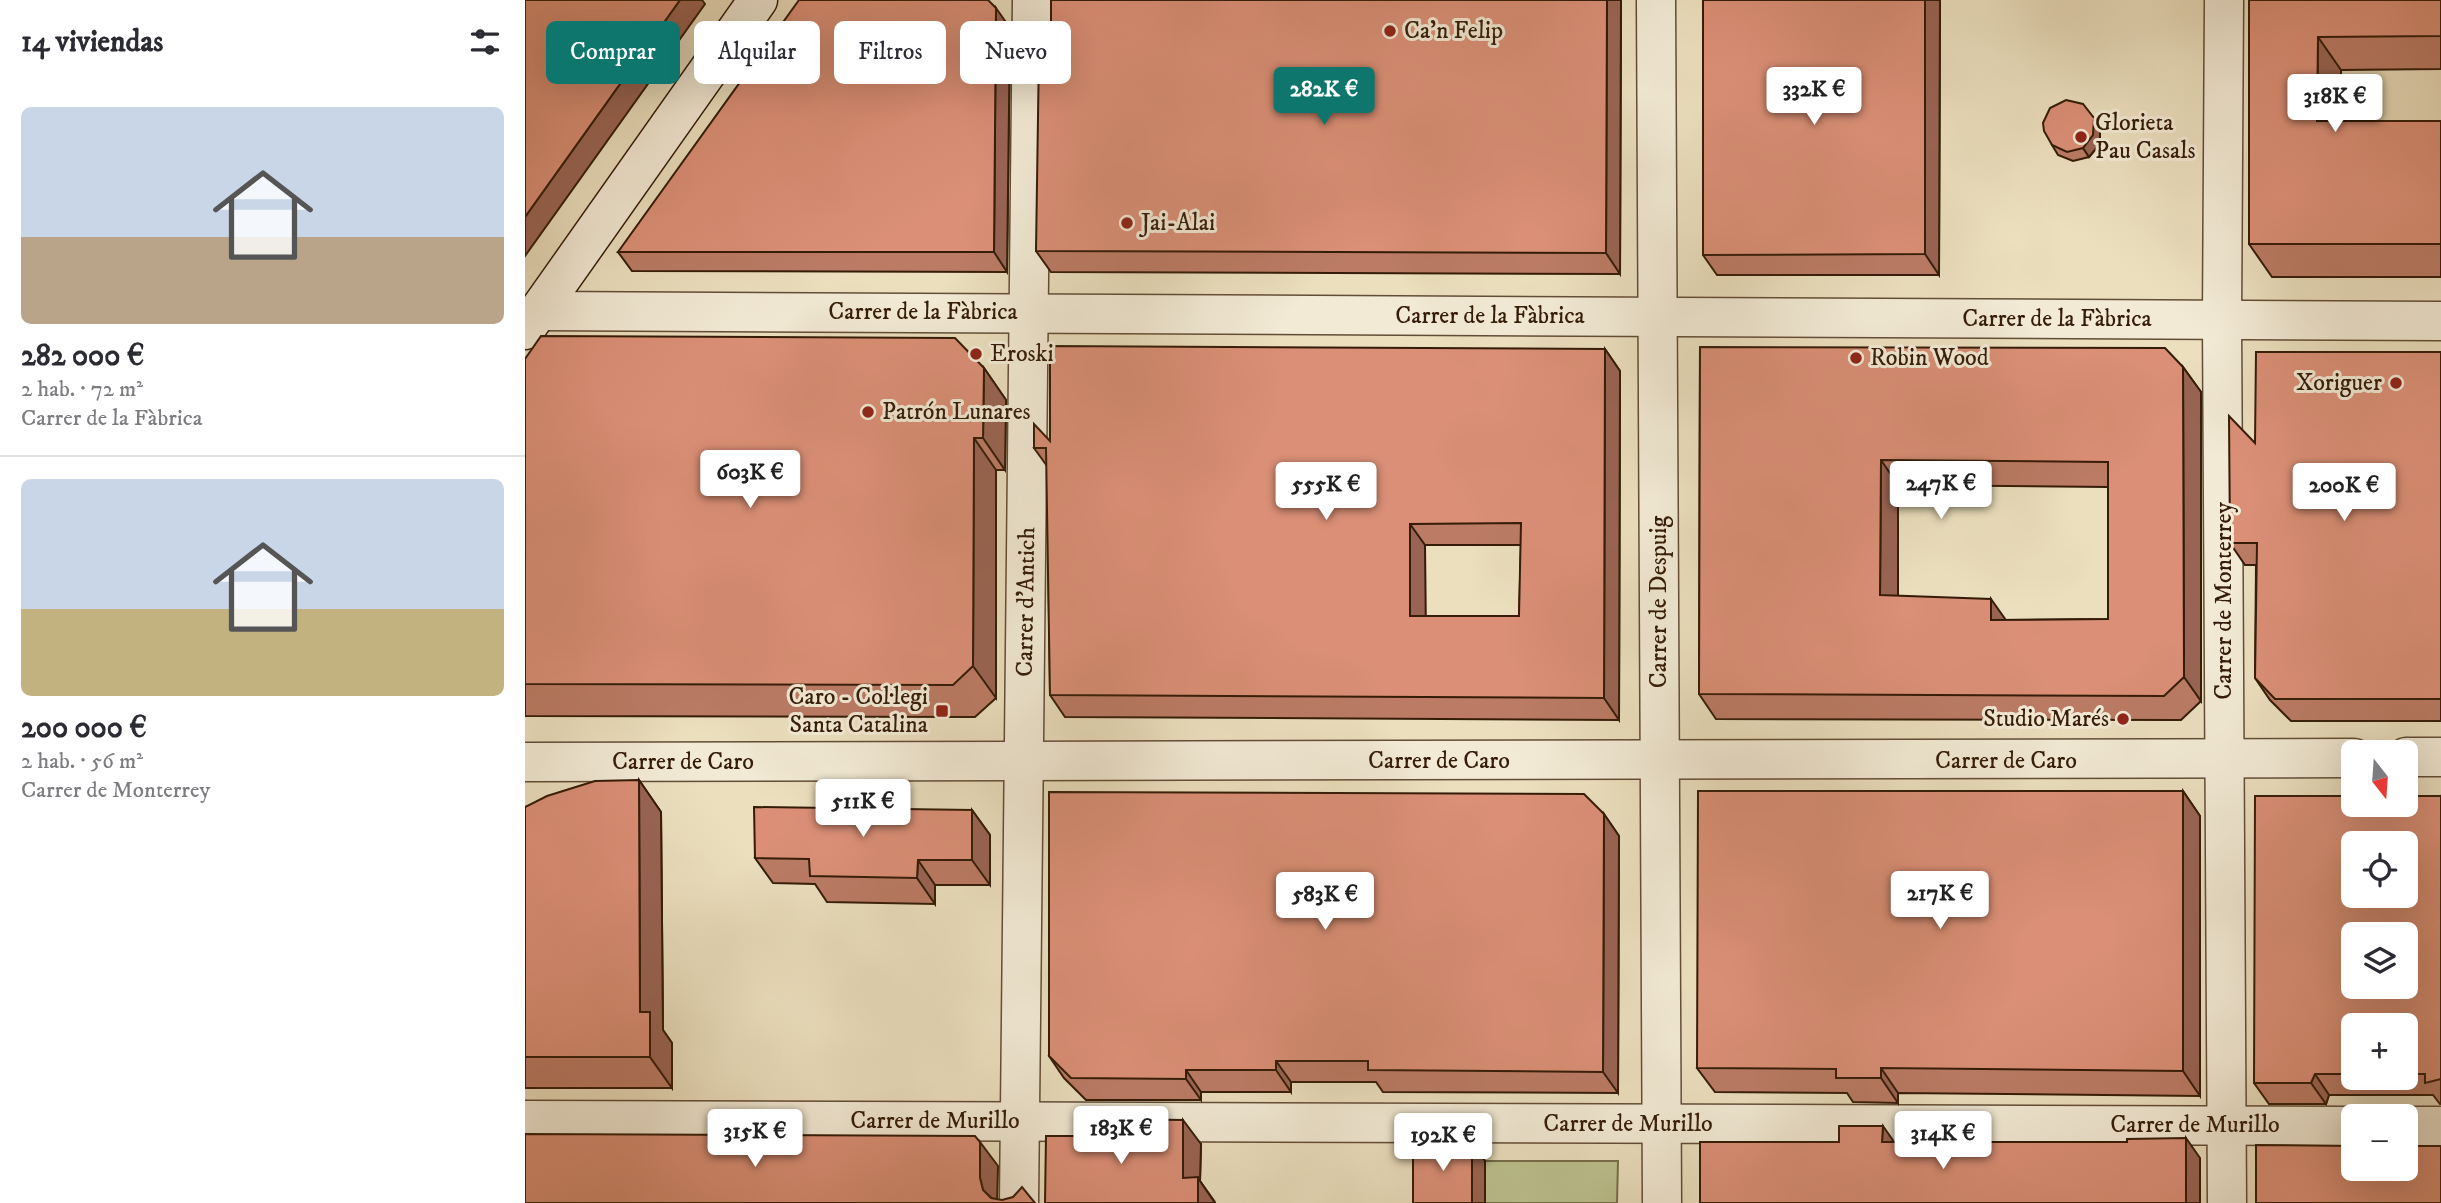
<!DOCTYPE html>
<html lang="es">
<meta charset="utf-8">
<style>
body{margin:0;font-family:"IM FELL DW Pica",serif;background:#f2f2f3;color:#2b2b33;height:100vh;display:flex;flex-direction:column;font-size:26px;white-space:nowrap}
*{box-sizing:border-box;margin:0}
p{font-size:23px;color:#7c7c81}
.icon{flex:none;width:38px;height:38px;fill:none;stroke:currentColor;stroke-width:2;stroke-linecap:round;stroke-linejoin:round}
.map{position:relative;flex:1;overflow:hidden}
.panel{display:flex;flex-direction:column;background:#fff;width:525px}
.panel>*{flex:none}
.banner{position:absolute;left:21px;top:21px;width:665px;height:63px;display:flex;gap:14px}
.needle{width:46px;rotate:163deg}
.tools{position:absolute;left:1816px;top:740px;display:grid;gap:14px}
.tools a{display:grid;place-items:center;width:77px;height:77px;border-radius:10px;background:#fff;box-shadow:0 7px 28px #0002;font-size:35px}
.price{position:absolute;translate:-50% -60px;padding:0 16px;border-radius:7px;background:#fff;color:#222;font-size:23px;line-height:46px;filter:drop-shadow(0 2px 4px #0008)}
.price::after{content:'';position:absolute;left:50%;top:42px;width:21px;height:16px;margin-left:-10px;background:inherit;clip-path:polygon(0 0,100% 0,50% 100%)}
.price.current{background:#0f766e;color:#fff}
ul{padding:0;list-style:none}
li{display:grid;align-content:center;gap:14px;height:371px;padding:0 21px}
li+li{border-top:2px solid #e1e1e2}
li span{display:grid;place-items:center;height:217px;border-radius:10px;color:#555}
li>.icon{margin-inline-start:auto}
span .icon{width:126px;height:126px;fill:#fffc;stroke-width:1}
li b{font-size:30px}
h2{display:flex;justify-content:space-between;align-items:center;height:84px;padding:0 21px;font-size:30px}
.tag{padding:0 24px;border-radius:10px;background:#fff;box-shadow:0 7px 28px #0002;font-size:24px;line-height:63px}
.tag.current{background:#0f766e;color:#fff}
main{display:flex;flex:1;min-height:0}
.map>svg:first-child{display:block}
.green{fill:#bcc18e;stroke:#786e4b;stroke-width:2}
.lines{fill:none;stroke-linecap:round;stroke-linejoin:round}
.street-casing{stroke:#624d36;stroke-width:41}
.secondary-casing{stroke:#351c08;stroke-width:41}
.street{stroke:#f2ead5;stroke-width:38}
.secondary{stroke:#f2ead5;stroke-width:38}
.wall{fill:#bb7b65;stroke:#351c08;stroke-width:2;fill-rule:evenodd}
.shaded-wall{fill:#996453;stroke:#351c08;stroke-width:2}
.building{fill:#da8f76;stroke:#351c08;stroke-width:2;fill-rule:evenodd}
.poi-dot{fill:#8f2418;stroke:#f2ead5;stroke-width:2.5}
.labels{text-anchor:middle;dominant-baseline:central;stroke-width:6;stroke-linejoin:round;paint-order:stroke}
.poi-label{font-size:24px;fill:#351c08;stroke:#f2ead5;text-anchor:start}
.street-label{font-size:24px;fill:#351c08;stroke:#f2ead5}
</style>
<main>
<section class="panel">
<h2>14 viviendas<svg class="icon" aria-label="filters" viewBox="0 0 24 24"><path d="M4 7h16M4 17h16"/><circle cx="9" cy="7" r="2"/><circle cx="15" cy="17" r="2"/></svg></h2>
<ul>
<li><span style="background:linear-gradient(#c9d6e8 60%,#b9a48a 0)"><svg class="icon" aria-label="home" viewBox="0 0 24 24"><path d="M3 11l9-7 9 7M6 9v11h12V9"/></svg></span><div><b>282 000 €</b><p>2 hab. · 72 m²</p><p>Carrer de la Fàbrica</p></div></li>
<li><span style="background:linear-gradient(#c9d6e8 60%,#c2b280 0)"><svg class="icon" aria-label="home" viewBox="0 0 24 24"><path d="M3 11l9-7 9 7M6 9v11h12V9"/></svg></span><div><b>200 000 €</b><p>2 hab. · 56 m²</p><p>Carrer de Monterrey</p></div></li>
</ul>
</section>
<div class="map">
<svg width="1916" height="1203" viewBox="0 0 1916 1203">
<rect width="100%" height="100%" fill="#ebdfbe"/>
<filter id="stains"><feTurbulence type="fractalNoise" baseFrequency=".00286" numOctaves="4"/><feColorMatrix values="0 0 0 0 .2 0 0 0 0 .09 0 0 0 0 .02 0 0 0 .5 -.17"/></filter>
<radialGradient id="worn" r=".72"><stop offset=".6" stop-color="#630" stop-opacity="0"/><stop offset="1" stop-color="#630" stop-opacity=".3"/></radialGradient>
<polygon class="green" points="960,1161 1093,1161 1092,1203 960,1203"/>
<g class="lines">
<defs>
<g id="street">
<polyline points="1131,0 1137,1203"/>
<polyline points="1699,0 1697,320 1702,1203"/>
<polyline points="15,311 1916,321"/>
<polyline points="1881,757 1916,757"/>
<polyline points="0,762 1829,758"/>
<polyline points="0,1120 1829,1126"/>
<polyline points="1881,1126 1916,1126"/>
<polyline points="494,1203 507,0"/>
</g>
<polyline id="secondary" points="0,330 233,0"/>
</defs>
<use href="#street" class="street-casing"/>
<use href="#secondary" class="secondary-casing"/>
<use href="#street" class="street"/>
<use href="#secondary" class="secondary"/>
</g>
<g class="wall">
<polygon points="526,0 1096,0 1095,274 526,272 511,251 526,62"/>
<polygon points="1178,0 1415,0 1414,275 1192,275 1178,255"/>
<polygon points="1724,0 1916,0 1916,69 1816,70 1815,121 1916,121 1916,277 1747,277 1724,244"/>
<polygon points="485,28 482,272 107,271 93,252"/>
<polygon points="1575,127 1575,144 1564,157 1548,161 1533,155 1527,145"/>
<path d="M 1175,347 L 1658,367 L 1676,392 L 1676,701 L 1656,720 L 1191,719 L 1174,694 ZM 1373,485 L 1583,487 L 1583,619 L 1480,620 L 1373,596 Z"/>
<path d="M 1080,349 L 1095,371 L 1094,720 L 540,717 L 525,695 L 522,466 L 509,448 ZM 900,545 L 996,545 L 994,616 L 900,616 Z"/>
<polygon points="1916,352 1916,721 1766,721 1745,700 1730,678 1731,565 1720,565 1705,543 1730,443"/>
<polygon points="0,359 459,368 481,400 480,470 471,470 471,698 450,717 0,716"/>
<polygon points="114,780 136,812 138,1030 147,1043 147,1088 0,1088 0,807"/>
<polygon points="1658,791 1675,816 1675,1096 1373,1093 1373,1103 1328,1102 1322,1093 1190,1092 1172,1068"/>
<path d="M 1916,796 L 1916,1104 L 1915,1104 L 1908,1095 L 1804,1095 L 1801,1104 L 1744,1104 L 1729,1083 ZM 1829,1026 L 1881,1026 L 1881,1078 L 1829,1078 Z"/>
<polygon points="447,810 465,835 465,885 410,885 410,904 302,902 290,884 248,883 230,858"/>
<polygon points="1079,814 1094,836 1093,1093 858,1092 851,1082 766,1082 766,1092 676,1092 676,1100 561,1100 539,1078 524,1056"/>
<polygon points="587,1119 676,1144 675,1181 690,1202 599,1136"/>
</g>
<g class="shaded-wall">
<polygon points="155,0 177,0 180,4 0,256 0,217"/>
<polygon points="1082,0 1096,0 1095,274 1081,253"/>
<polygon points="1400,0 1415,0 1414,275 1400,254"/>
<polygon points="471,8 485,28 482,272 469,252"/>
<polygon points="1793,37 1816,70 1815,154 1792,121"/>
<polygon points="1569,118 1575,127 1575,144 1564,157 1558,148"/>
<polygon points="1080,349 1095,371 1094,720 1079,698"/>
<polygon points="1658,367 1676,392 1676,701 1659,677"/>
<polygon points="459,368 481,400 480,470 458,438"/>
<polygon points="449,438 471,470 471,698 448,666"/>
<polygon points="1356,460 1373,485 1373,620 1355,595"/>
<polygon points="885,524 900,545 901,638 885,616"/>
<polygon points="1466,599 1483,623 1466,620"/>
<polygon points="114,780 136,812 138,1030 147,1043 147,1088 125,1057 115,1012"/>
<polygon points="1658,791 1675,816 1675,1096 1658,1071"/>
<polygon points="447,810 465,835 465,885 447,860"/>
<polygon points="1079,814 1094,836 1093,1093 1078,1072"/>
<polygon points="393,860 410,885 410,904 392,878"/>
<polygon points="751,1061 766,1082 766,1092 751,1070"/>
<polygon points="1356,1068 1373,1093 1373,1103 1356,1078"/>
<polygon points="661,1070 676,1092 676,1100 661,1079"/>
<polygon points="1790,1074 1804,1095 1801,1104 1786,1083"/>
<polygon points="658,1120 676,1144 675,1181 690,1203 673,1203 658,1178"/>
<polygon points="1358,1126 1372,1146 1357,1142"/>
<polygon points="1661,1138 1675,1158 1675,1203 1661,1203"/>
<polygon points="455,1142 473,1166 472,1203 458,1190 455,1178"/>
<polygon points="947,1143 960,1161 960,1203 947,1203"/>
</g>
<g class="building">
<polygon points="0,0 155,0 0,217"/>
<polygon points="274,0 463,0 471,8 469,252 93,252"/>
<polygon points="526,0 1082,0 1081,253 511,251 514,50 526,62"/>
<polygon points="1178,0 1400,0 1400,254 1178,255"/>
<polygon points="1724,0 1916,0 1916,36 1793,37 1792,121 1916,121 1916,244 1724,244"/>
<polygon points="1541,100 1558,104 1569,118 1568,135 1558,148 1542,152 1527,145 1519,131 1518,123 1525,108"/>
<polygon points="16,336 430,338 459,368 458,438 449,438 448,666 428,685 0,684 0,359"/>
<path d="M 525,346 L 1080,349 L 1079,698 L 525,695 L 521,448 L 509,448 L 509,424 L 525,441 ZM 996,523 L 994,616 L 885,616 L 885,524 Z"/>
<path d="M 1175,347 L 1640,348 L 1658,367 L 1659,677 L 1639,696 L 1174,694 ZM 1356,460 L 1583,462 L 1583,619 L 1466,620 L 1466,599 L 1355,595 Z"/>
<polygon points="1731,352 1916,352 1916,699 1750,699 1730,678 1732,543 1705,543 1704,416 1730,443"/>
<polygon points="114,780 115,1012 125,1012 125,1057 0,1057 0,807 22,796 70,781"/>
<polygon points="1173,791 1658,791 1658,1071 1356,1068 1356,1078 1311,1078 1311,1069 1172,1068"/>
<polygon points="524,792 1059,794 1079,814 1078,1072 843,1070 843,1061 751,1061 751,1070 661,1070 661,1079 546,1078 524,1056"/>
<path d="M 1730,796 L 1829,796 L 1829,805 L 1881,805 L 1881,796 L 1916,796 L 1916,1079 L 1900,1083 L 1900,1074 L 1881,1074 L 1881,1026 L 1829,1026 L 1829,1074 L 1790,1074 L 1786,1083 L 1729,1083 ZM 1829,844 L 1881,844 L 1881,896 L 1829,896 ZM 1829,934 L 1881,934 L 1881,987 L 1829,987 Z"/>
<polygon points="229,807 447,810 447,860 393,860 392,878 285,876 284,859 230,858"/>
<polygon points="587,1119 658,1120 658,1178 673,1177 673,1203 520,1203 521,1136 604,1136"/>
<polygon points="1314,1126 1358,1126 1357,1142 1602,1142 1602,1139 1661,1138 1661,1203 1175,1203 1175,1142 1314,1142"/>
<polygon points="0,1134 450,1136 455,1142 455,1178 458,1190 466,1198 477,1200 488,1197 497,1187 510,1203 0,1203"/>
<polygon points="947,1143 947,1203 888,1203 888,1144"/>
<polygon points="1731,1145 1829,1146 1829,1169 1881,1169 1881,1146 1916,1146 1916,1203 1731,1203"/>
</g>
<g class="poi-dot">
<circle cx="865" cy="31" r="7"/>
<circle cx="1556" cy="137" r="7"/>
<circle cx="602" cy="223" r="7"/>
<circle cx="451" cy="354" r="7"/>
<circle cx="1331" cy="358" r="7"/>
<circle cx="1871" cy="383" r="7"/>
<circle cx="343" cy="412" r="7"/>
<rect x="410" y="704" width="14" height="14" rx="3.5"/>
<circle cx="1598" cy="719" r="7"/>
</g>
<g class="labels">
<g class="poi-label">
<text x="879" y="31">Ca'n Felip</text>
<text x="1570" y="123">Glorieta<tspan x="1570" dy="28">Pau Casals</tspan></text>
<text x="616" y="223">Jai-Alai</text>
<text x="465" y="354">Eroski</text>
<text x="1345" y="358">Robin Wood</text>
<text x="1857" y="383" text-anchor="end">Xoriguer</text>
<text x="357" y="412">Patrón Lunares</text>
<text x="403" y="697" text-anchor="end">Caro - Col·legi<tspan x="403" dy="28">Santa Catalina</tspan></text>
<text x="1584" y="719" text-anchor="end">Studio Marés</text>
</g>
<g class="street-label">
<text x="398" y="312">Carrer de la Fàbrica</text>
<text x="965" y="316">Carrer de la Fàbrica</text>
<text x="1532" y="319">Carrer de la Fàbrica</text>
<text transform="translate(1699 601) rotate(-90)">Carrer de Monterrey</text>
<text transform="translate(501 602) rotate(-89)">Carrer d'Antich</text>
<text transform="translate(1134 602) rotate(-90)">Carrer de Despuig</text>
<text x="914" y="761">Carrer de Caro</text>
<text x="1481" y="761">Carrer de Caro</text>
<text x="158" y="762">Carrer de Caro</text>
<text x="410" y="1121">Carrer de Murillo</text>
<text x="1103" y="1124">Carrer de Murillo</text>
<text x="1670" y="1125">Carrer de Murillo</text>
</g>
</g>
<rect width="100%" height="100%" filter="url(#stains)"/>
<rect width="100%" height="100%" fill="url(#worn)"/>
</svg>
<div class="tools">
<a><svg class="needle" viewBox="-14 -14 28 28"><path d="M0-13l5 13h-10z" fill="#e53935"/><path d="M0 13l5-13h-10z" fill="#7c7c81"/></svg></a>
<a><svg class="icon" aria-label="locate" viewBox="0 0 24 24"><circle cx="12" cy="12" r="6"/><path d="M12 2v4M12 18v4M2 12h4M18 12h4"/></svg></a>
<a><svg class="icon" aria-label="layers" viewBox="0 0 24 24"><path d="M12 4l9 5-9 5-9-5zM3 14l9 5 9-5"/></svg></a>
<a>+</a>
<a>−</a>
</div>
<b class="price current" style="left:799px;top:127px">282K €</b>
<b class="price" style="left:1289px;top:127px">332K €</b>
<b class="price" style="left:1810px;top:134px">318K €</b>
<b class="price" style="left:225px;top:510px">603K €</b>
<b class="price" style="left:1416px;top:521px">247K €</b>
<b class="price" style="left:801px;top:522px">555K €</b>
<b class="price" style="left:1819px;top:523px">200K €</b>
<b class="price" style="left:338px;top:839px">511K €</b>
<b class="price" style="left:1415px;top:931px">217K €</b>
<b class="price" style="left:800px;top:932px">583K €</b>
<b class="price" style="left:596px;top:1166px">183K €</b>
<b class="price" style="left:230px;top:1169px">315K €</b>
<b class="price" style="left:1418px;top:1171px">314K €</b>
<b class="price" style="left:918px;top:1173px">192K €</b>
<div class="banner">
<a class="tag current">Comprar</a>
<a class="tag">Alquilar</a>
<a class="tag">Filtros</a>
<a class="tag">Nuevo</a>
</div>
</div>
</main>
